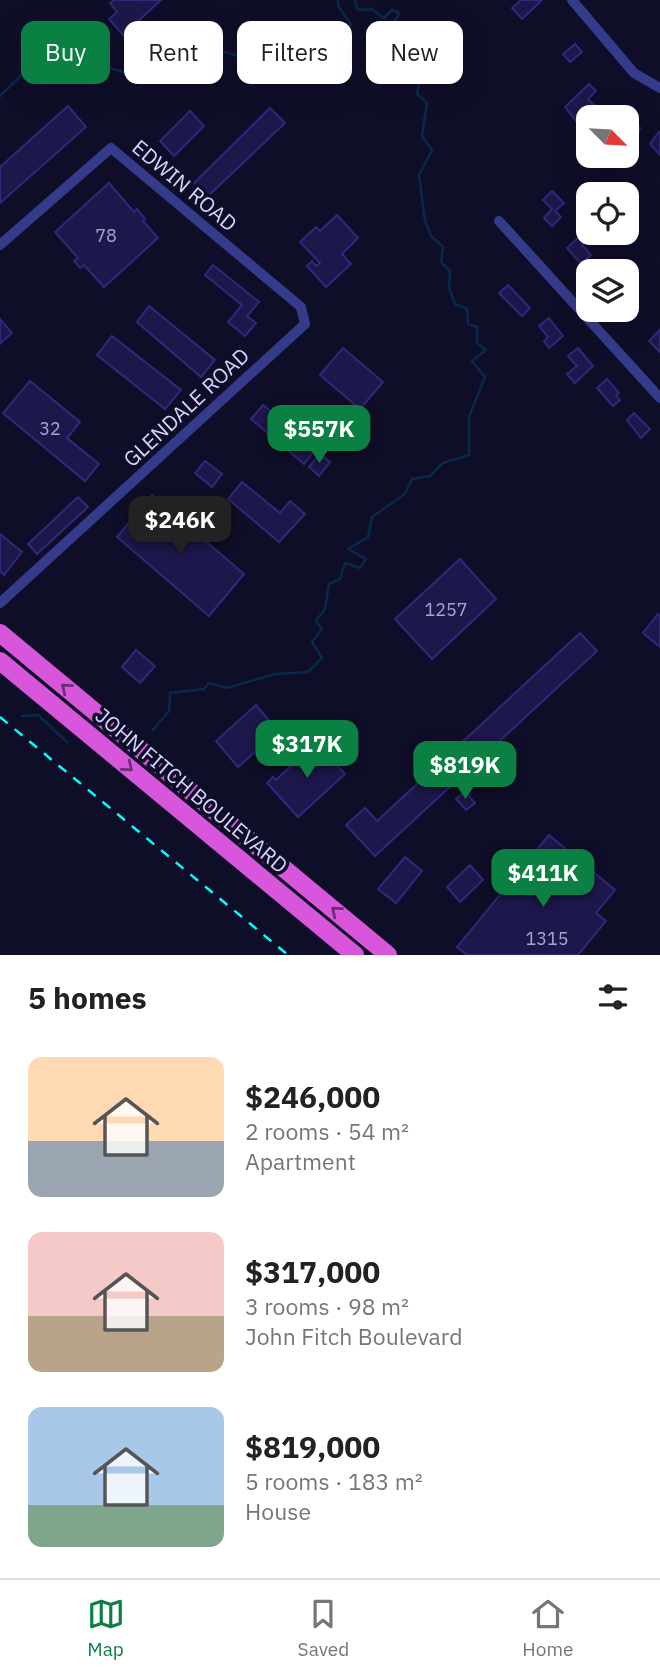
<!DOCTYPE html>
<meta charset="utf-8">
<style>
body{margin:0;font-family:"IBM Plex Sans",sans-serif;background:#f2f2f2;color:#222;height:100vh;display:flex;flex-direction:column;font-size:26px;white-space:nowrap}
*{box-sizing:border-box;margin:0}
p{font-size:23px;color:#767676}
.icon{flex:none;width:38px;height:38px;fill:none;stroke:currentColor;stroke-width:2;stroke-linecap:round;stroke-linejoin:round}
.map{position:relative;height:955px;overflow:hidden}
.panel{display:flex;flex-direction:column;background:#fff;flex:1}
.panel>*{flex:none}
.hud{position:absolute;left:21px;top:21px;width:620px;height:63px;display:flex;gap:14px}
.needle{width:46px;rotate:114deg}
.tools{position:absolute;left:576px;top:105px;display:grid;gap:14px}
.tools a{display:grid;place-items:center;width:63px;height:63px;border-radius:14px;background:#fff;box-shadow:0 7px 28px #0002;font-size:35px}
.price{position:absolute;translate:-50% -60px;padding:0 16px;border-radius:14px;background:#0b8043;color:#fff;font-size:23px;line-height:46px;filter:drop-shadow(0 2px 4px #0008)}
.price::after{content:'';position:absolute;left:50%;top:42px;width:21px;height:16px;margin-left:-10px;background:inherit;clip-path:polygon(0 0,100% 0,50% 100%)}
.price.active{background:#222;color:#fff}
ul{padding:0;list-style:none}
li{display:flex;align-items:center;gap:21px;height:175px;padding:0 28px}
li span{display:grid;place-items:center;flex:none;width:196px;height:140px;border-radius:14px;color:#555}
li>.icon{margin-inline-start:auto}
span .icon{width:84px;height:84px;fill:#fffc;stroke-width:1}
li b{font-size:30px}
h2{display:flex;justify-content:space-between;align-items:center;height:84px;padding:0 28px;font-size:30px}
.chip{padding:0 24px;border-radius:14px;background:#fff;box-shadow:0 7px 28px #0002;font-size:24px;line-height:63px}
.chip.active{background:#0b8043;color:#fff}
.tabs{display:flex;justify-content:space-around;align-items:center;height:98px;border-top:2px solid #e0e0e0;background:#fff;font-size:19px;color:#767676}
.tabs a{display:grid;justify-items:center;gap:4px}
.tabs .active{color:#0b8043}
.map>svg:first-child{display:block}
.lines{fill:none;stroke-linecap:round;stroke-linejoin:round}
.stream{stroke:#08294d;stroke-width:2.5}
.building{fill:#1d184b;stroke:#302879;stroke-width:2}
.minor{stroke:#353b8b;stroke-width:10}
.trunk{stroke:#d856db;stroke-width:18}
.rail{stroke:#01fffd;stroke-width:2.5;stroke-dasharray:10 9;stroke-linecap:butt}
.oneway{stroke:#692e79}
.labels{text-anchor:middle;dominant-baseline:central;stroke-width:7;stroke-linejoin:round;paint-order:stroke}
.number-label{font-size:18px;fill:#a7a6d2}
.street-label{font-size:21px;fill:#d5d5ff;stroke:#0f0e28}
</style>
<div class="map">
<svg width="660" height="955" viewBox="0 0 660 955">
<rect width="100%" height="100%" fill="#0f0e28"/>
<g class="lines">
<g class="stream">
<polyline points="203,59 227,52 245,59 264,47 276,50 283,48 285,29 296,27 310,43 325,30 339,38 346,35 351,24 338,6 338,0"/>
<polyline points="0,96 28,69 62,72 91,63 124,72 173,66"/>
<polyline points="22,716 38,715 67,742"/>
<polyline points="153,730 169,711 170,693 204,689 209,683 227,688 275,674 308,672 322,658 312,642 322,629 316,621 325,609 329,584 340,579 345,563 360,568 366,559 348,549 368,537 372,517 405,494 412,479 430,476 443,463 469,455 469,417 485,377 472,361 486,350 477,343 477,327 468,324 467,309 455,304 449,288 450,271 441,262 443,247 431,236 425,221 419,175 432,150 422,136 427,103 417,94 423,62 409,43 396,45 388,34 399,13 392,10 384,18 371,9 358,10 355,0"/>
</g>
</g>
<g class="building">
<polygon points="114,0 161,0 123,35 109,19 117,12 110,3"/>
<polygon points="521,0 542,0 522,19 512,8"/>
<polygon points="575,44 582,52 570,62 563,54"/>
<polygon points="589,84 596,91 588,99 594,105 576,121 565,107"/>
<polygon points="68,106 86,127 0,203 0,167"/>
<polygon points="270,108 285,123 207,197 194,183"/>
<polygon points="190,111 204,126 174,156 160,141"/>
<polygon points="626,121 640,128 635,140 626,136"/>
<polygon points="659,132 660,133 660,155 650,144"/>
<polygon points="109,183 134,212 137,209 145,219 143,221 158,238 104,287 84,265 80,268 74,261 78,258 55,232"/>
<polygon points="552,191 564,203 555,211 561,217 552,226 544,218 552,209 543,200"/>
<polygon points="337,215 358,238 342,254 351,264 326,287 307,266 312,261 316,266 320,263 300,242 316,227 320,231"/>
<polygon points="581,235 586,241 582,245 591,255 581,264 567,248"/>
<polygon points="213,265 259,302 247,316 256,323 245,336 228,322 242,305 205,275"/>
<polygon points="508,285 530,308 522,316 499,293"/>
<polygon points="149,306 215,360 201,377 137,322"/>
<polygon points="549,318 563,336 549,348 544,341 548,337 539,326"/>
<polygon points="0,319 12,333 0,344"/>
<polygon points="660,330 660,352 649,341"/>
<polygon points="112,336 181,390 165,409 97,355"/>
<polygon points="343,348 383,382 360,409 320,375"/>
<polygon points="578,348 593,366 575,383 567,374 577,366 568,356"/>
<polygon points="607,379 619,393 616,395 620,400 613,406 597,388"/>
<polygon points="30,381 80,422 67,438 99,464 85,481 3,413"/>
<polygon points="263,405 316,449 304,464 251,419"/>
<polygon points="305,408 337,434 327,447 294,420"/>
<polygon points="634,413 650,429 641,438 627,420"/>
<polygon points="320,454 330,462 319,476 309,467"/>
<polygon points="205,461 222,474 212,487 195,473"/>
<polygon points="242,482 280,513 290,501 305,514 279,542 228,499"/>
<polygon points="152,495 244,574 209,616 117,537"/>
<polygon points="78,497 88,507 37,554 28,544"/>
<polygon points="0,534 22,552 4,575 0,571"/>
<polygon points="460,559 496,599 432,659 395,619"/>
<polygon points="658,614 660,616 660,647 643,633"/>
<polygon points="580,633 597,651 375,856 346,825 365,808 377,821"/>
<polygon points="136,650 155,666 140,683 122,667"/>
<polygon points="256,705 278,731 238,767 216,741"/>
<polygon points="316,742 345,774 298,817 267,783 273,777 276,780"/>
<polygon points="465,791 475,803 466,810 456,799"/>
<polygon points="549,835 615,890 596,913 606,921 578,955 467,955 457,947"/>
<polygon points="405,857 422,871 396,903 378,889"/>
<polygon points="470,865 483,880 460,902 447,887"/>
</g>
<g class="lines">
<g class="minor">
<polyline points="572,0 634,73 660,88"/>
<polyline points="499,221 660,398"/>
<polyline points="0,245 111,148 301,307 305,324 0,603"/>
</g>
<g class="trunk">
<polyline points="0,633 388,955"/>
<polyline points="0,661 355,955"/>
</g>
<polyline class="rail" points="0,717 288,955"/>
</g>
<defs><path id="oneway-chevron" d="M-2-3.5L2.5 0L-2 3.5" fill="none" stroke-width="1.6" stroke-linecap="round" stroke-linejoin="round" transform="scale(1.75)"/></defs>
<g class="oneway">
<use href="#oneway-chevron" transform="translate(66 688) rotate(-140)"/>
<use href="#oneway-chevron" transform="translate(128 767) rotate(40)"/>
<use href="#oneway-chevron" transform="translate(336 911) rotate(-140)"/>
</g>
<g class="labels">
<g class="number-label">
<text x="106" y="235">78</text>
<text x="50" y="428">32</text>
<text x="446" y="609">1257</text>
<text x="547" y="938">1315</text>
</g>
<g class="street-label">
<text transform="translate(185 185) rotate(40)">EDWIN ROAD</text>
<text transform="translate(186 407) rotate(-43)">GLENDALE ROAD</text>
<text transform="translate(192 790) rotate(40)">JOHN FITCH BOULEVARD</text>
</g>
</g>
</svg>
<div class="tools">
<a><svg class="needle" viewBox="-14 -14 28 28"><path d="M0-13l5 13h-10z" fill="#e53935"/><path d="M0 13l5-13h-10z" fill="#767676"/></svg></a>
<a><svg class="icon" aria-label="locate" viewBox="0 0 24 24"><circle cx="12" cy="12" r="6"/><path d="M12 2v4M12 18v4M2 12h4M18 12h4"/></svg></a>
<a><svg class="icon" aria-label="layers" viewBox="0 0 24 24"><path d="M12 4l9 5-9 5-9-5zM3 14l9 5 9-5"/></svg></a>
</div>
<b class="price" style="left:319px;top:465px">$557K</b>
<b class="price active" style="left:180px;top:556px">$246K</b>
<b class="price" style="left:307px;top:780px">$317K</b>
<b class="price" style="left:465px;top:801px">$819K</b>
<b class="price" style="left:543px;top:909px">$411K</b>
<div class="hud">
<a class="chip active">Buy</a>
<a class="chip">Rent</a>
<a class="chip">Filters</a>
<a class="chip">New</a>
</div>
</div>
<section class="panel">
<h2>5 homes<svg class="icon" aria-label="filters" viewBox="0 0 24 24"><path d="M4 7h16M4 17h16"/><circle cx="9" cy="7" r="2"/><circle cx="15" cy="17" r="2"/></svg></h2>
<ul>
<li><span style="background:linear-gradient(#ffd9b3 60%,#9aa5b1 0)"><svg class="icon" aria-label="home" viewBox="0 0 24 24"><path d="M3 11l9-7 9 7M6 9v11h12V9"/></svg></span><div><b>$246,000</b><p>2 rooms · 54 m²</p><p>Apartment</p></div></li>
<li><span style="background:linear-gradient(#f6c9c9 60%,#b9a48a 0)"><svg class="icon" aria-label="home" viewBox="0 0 24 24"><path d="M3 11l9-7 9 7M6 9v11h12V9"/></svg></span><div><b>$317,000</b><p>3 rooms · 98 m²</p><p>John Fitch Boulevard</p></div></li>
<li><span style="background:linear-gradient(#a9c7e8 70%,#7fa58c 0)"><svg class="icon" aria-label="home" viewBox="0 0 24 24"><path d="M3 11l9-7 9 7M6 9v11h12V9"/></svg></span><div><b>$819,000</b><p>5 rooms · 183 m²</p><p>House</p></div></li>
</ul>
</section>
<nav class="tabs">
<a class="active"><svg class="icon" aria-label="map" viewBox="0 0 24 24"><path d="M3 6l6-2 6 2 6-2v14l-6 2-6-2-6 2zM9 4v14M15 6v14"/></svg>Map</a>
<a><svg class="icon" aria-label="saved" viewBox="0 0 24 24"><path d="M7 4h10v16l-5-4-5 4z"/></svg>Saved</a>
<a><svg class="icon" aria-label="home" viewBox="0 0 24 24"><path d="M3 11l9-7 9 7M6 9v11h12V9"/></svg>Home</a>
</nav>
